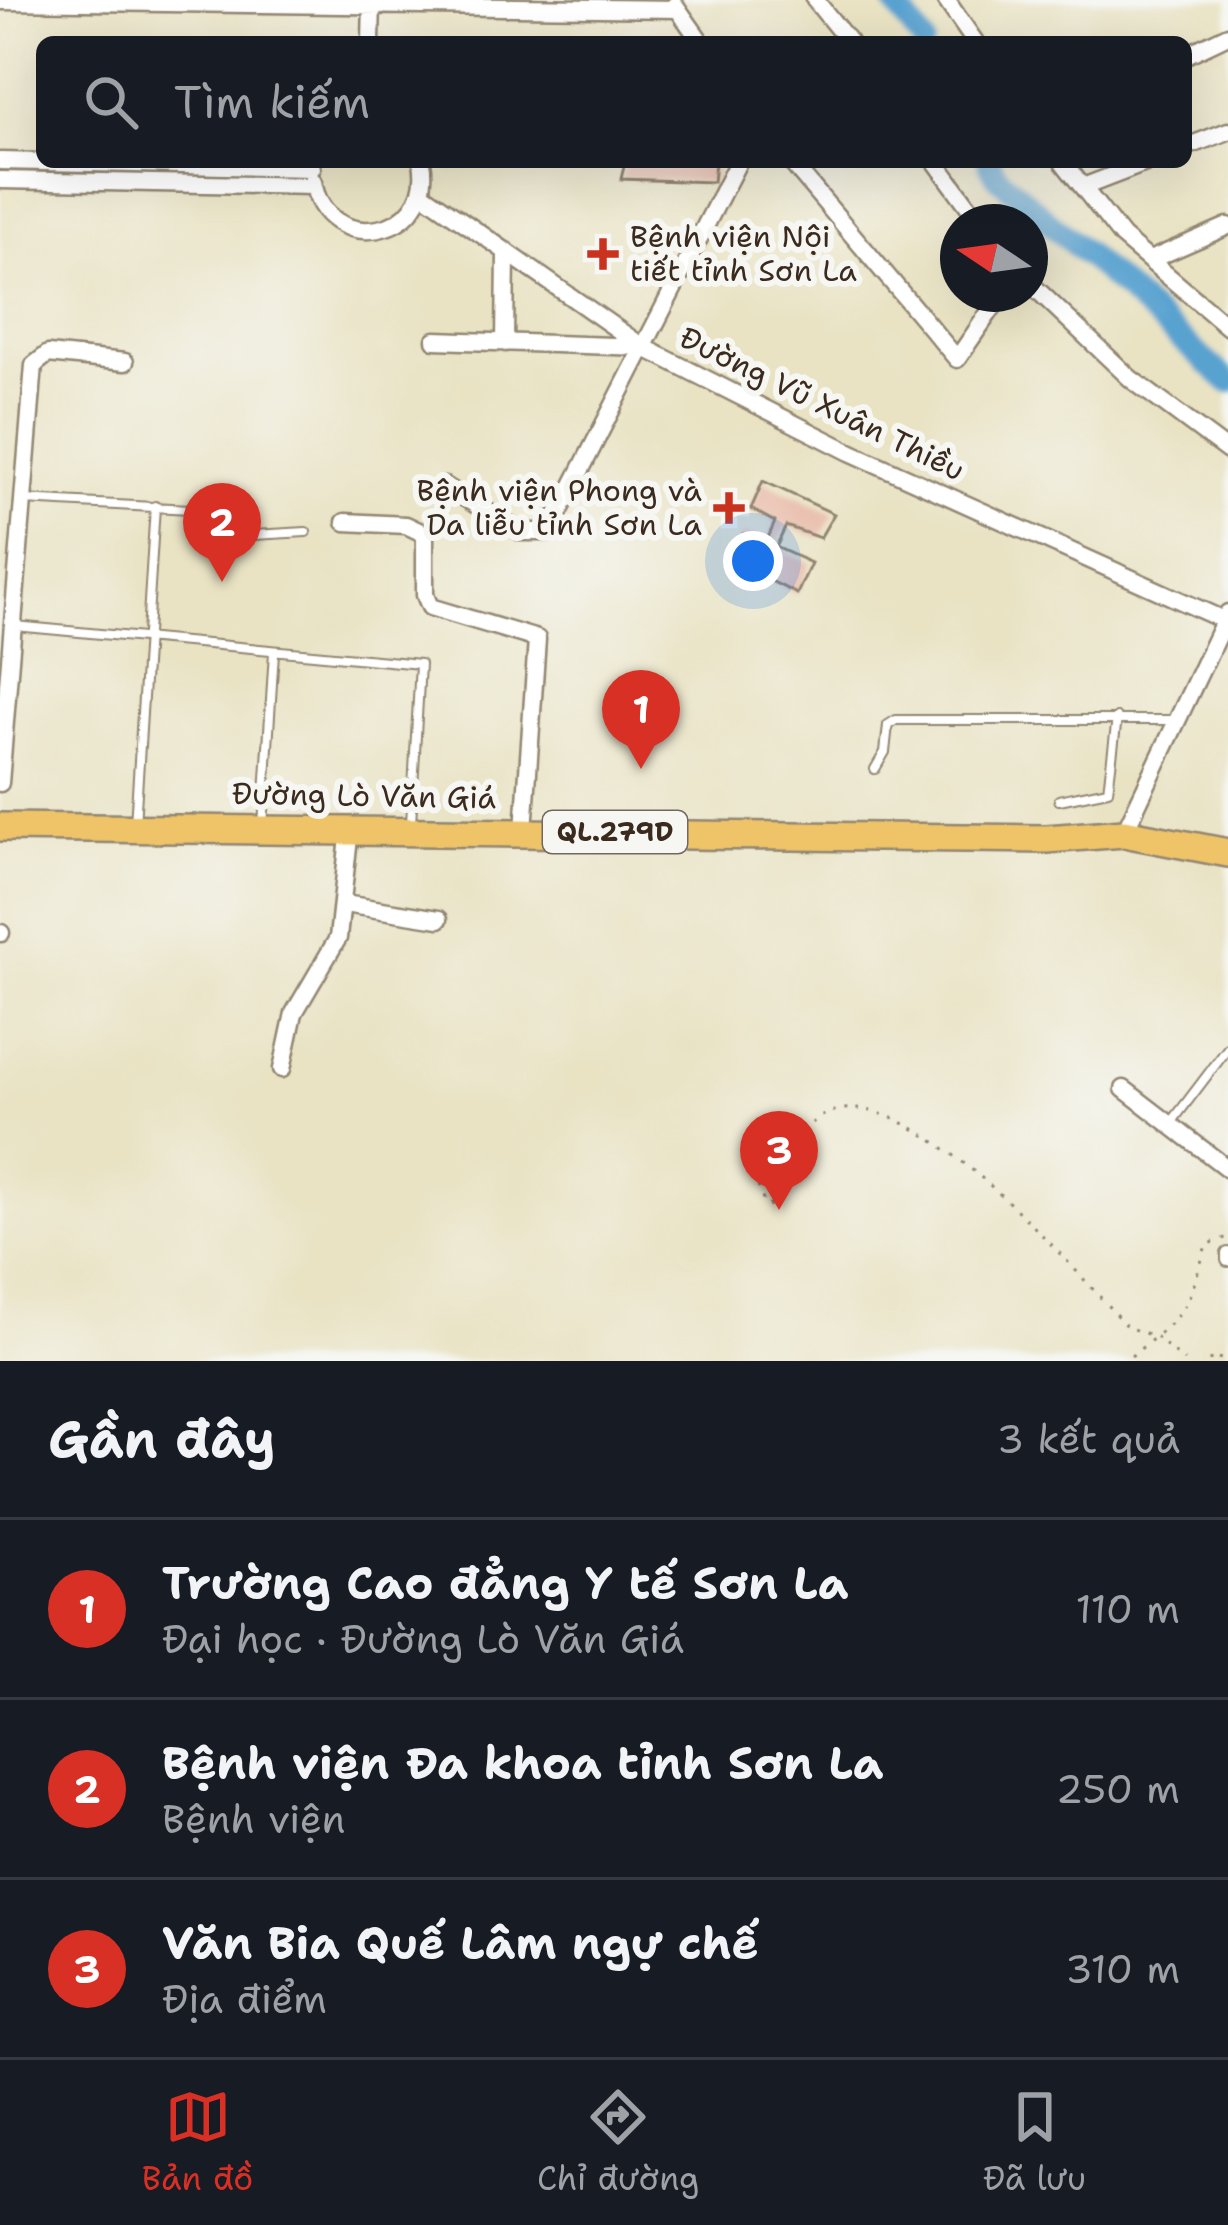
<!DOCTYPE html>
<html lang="vi">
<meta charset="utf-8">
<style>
body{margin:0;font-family:"Shantell Sans",sans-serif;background:#242831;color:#f1f3f6}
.compass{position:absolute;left:940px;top:204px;width:108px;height:108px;border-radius:50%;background:#171b24;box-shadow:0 12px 48px #0002;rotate:283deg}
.you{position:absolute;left:753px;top:561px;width:42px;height:42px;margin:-30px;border:9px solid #fff;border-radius:50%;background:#1a73e8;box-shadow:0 0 0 18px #1a73e833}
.badge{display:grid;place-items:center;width:78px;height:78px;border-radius:50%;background:#d93025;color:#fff;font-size:39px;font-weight:700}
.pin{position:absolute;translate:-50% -99px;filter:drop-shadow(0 3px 6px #0008)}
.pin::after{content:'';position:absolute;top:63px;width:42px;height:36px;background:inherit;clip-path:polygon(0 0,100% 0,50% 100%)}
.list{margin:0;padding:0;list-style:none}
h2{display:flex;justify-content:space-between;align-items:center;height:156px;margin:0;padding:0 48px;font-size:51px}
h2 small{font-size:39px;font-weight:400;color:#9ea1a6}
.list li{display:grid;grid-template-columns:78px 1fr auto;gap:36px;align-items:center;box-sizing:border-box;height:180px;padding:0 48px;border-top:3px solid #363941}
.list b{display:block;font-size:45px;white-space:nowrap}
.list p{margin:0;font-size:39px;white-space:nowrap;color:#9ea1a6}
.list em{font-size:39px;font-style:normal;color:#9ea1a6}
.icon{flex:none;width:66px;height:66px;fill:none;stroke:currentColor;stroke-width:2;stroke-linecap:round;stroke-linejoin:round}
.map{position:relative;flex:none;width:1228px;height:1361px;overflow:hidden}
.search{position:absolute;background:#171b24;box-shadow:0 12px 48px #0002;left:36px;right:36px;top:36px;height:132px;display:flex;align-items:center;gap:30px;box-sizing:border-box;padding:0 42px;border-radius:18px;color:#9ea1a6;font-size:45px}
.sheet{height:696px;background:#171b24}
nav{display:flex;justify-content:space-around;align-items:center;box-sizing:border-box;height:168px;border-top:3px solid #363941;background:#171b24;font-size:33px;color:#9ea1a6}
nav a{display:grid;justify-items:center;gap:6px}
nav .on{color:#d93025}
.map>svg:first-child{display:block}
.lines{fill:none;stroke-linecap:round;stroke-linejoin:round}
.river{stroke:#59a2d0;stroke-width:24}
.building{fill:#e8b7a4}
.service-casing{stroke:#928671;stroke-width:12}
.pedestrian-casing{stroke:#928671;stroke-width:16}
.minor-casing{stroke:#928671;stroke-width:21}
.trunk-casing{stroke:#928671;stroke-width:32}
.path{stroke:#928671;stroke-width:3;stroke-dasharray:3 9;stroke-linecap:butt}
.service{stroke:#fff;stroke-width:8}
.pedestrian{stroke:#fff;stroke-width:12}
.minor{stroke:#fff;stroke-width:16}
.trunk{stroke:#efc469;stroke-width:27}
.poi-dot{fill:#c8321e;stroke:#f6f6f2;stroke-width:4.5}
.labels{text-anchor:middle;stroke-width:12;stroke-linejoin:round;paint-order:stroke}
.shield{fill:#f6f6f2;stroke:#73675e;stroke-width:3}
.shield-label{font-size:27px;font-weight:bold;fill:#3b2a1e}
.poi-label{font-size:30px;fill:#3b2a1e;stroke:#f6f6f2;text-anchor:start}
.street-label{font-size:30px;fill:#3b2a1e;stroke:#f6f6f2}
</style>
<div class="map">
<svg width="1228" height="1361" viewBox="0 0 1228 1361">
<rect width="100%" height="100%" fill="#f6f6f2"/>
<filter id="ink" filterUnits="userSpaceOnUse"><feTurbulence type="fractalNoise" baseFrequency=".00833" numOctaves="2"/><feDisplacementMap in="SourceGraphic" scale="24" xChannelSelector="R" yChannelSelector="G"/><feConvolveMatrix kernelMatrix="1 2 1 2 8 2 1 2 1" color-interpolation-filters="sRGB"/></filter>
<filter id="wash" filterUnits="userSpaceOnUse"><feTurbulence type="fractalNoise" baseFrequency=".004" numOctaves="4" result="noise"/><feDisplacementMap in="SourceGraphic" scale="48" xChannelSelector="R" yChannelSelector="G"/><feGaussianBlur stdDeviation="2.7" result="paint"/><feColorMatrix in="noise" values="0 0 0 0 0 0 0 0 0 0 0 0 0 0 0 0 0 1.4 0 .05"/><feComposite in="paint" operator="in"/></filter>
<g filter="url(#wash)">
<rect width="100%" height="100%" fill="#e9e3c4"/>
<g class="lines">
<path class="river" d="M893,0L923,42
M989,162L997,176L1228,381"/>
</g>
<g id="blocks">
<path class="building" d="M625,162H715L713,182L621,179Z
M763,481L834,514L820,538L786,526L776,547L811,563L797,594L731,561L743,534L767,540L775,522L751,509Z"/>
</g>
</g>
<g filter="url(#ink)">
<use href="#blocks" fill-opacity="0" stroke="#928671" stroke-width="3"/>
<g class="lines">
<g class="service-casing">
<path id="service" d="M24,500L190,509L208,530L238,536L306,532
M15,626L420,664L411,824
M875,769L885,752L888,725L896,720H1174
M1059,800L1108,790L1117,718
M135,825L155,506
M263,826L274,652
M1171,1123L1228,1048"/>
</g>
<g class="pedestrian-casing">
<path id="pedestrian" d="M1228,1254V1260"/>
</g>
<g class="minor-casing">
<path id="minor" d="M815,0L849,42
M946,0L975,42
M0,1L678,9
M675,5L701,42
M371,42L372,0
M1186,55L1228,35
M1186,147L1228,131
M0,161L312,168
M791,162L957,359L1002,294
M936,162L980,222
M1063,162L1122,237L1228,327
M0,180L313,186
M313,181C325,258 436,239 422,162
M1083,187L1148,162
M422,193L643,347L850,452L1228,622
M1150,260L1228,226
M1030,283L1131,379L1228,451
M435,340L643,347
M505,343L506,251
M445,486L521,532H549L738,162
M345,522L406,525L425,534V595L430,607L537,639L524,831
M0,783L34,365L48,354L125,362
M1124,833L1228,613
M344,904L439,919
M0,933H1
M282,1069L294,1013L338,938L350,828
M1124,1089L1228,1169"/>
</g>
<g class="trunk-casing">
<path id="trunk" d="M0,827L1047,839L1124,833L1228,853"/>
</g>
<path class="path" d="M771,1205L765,1206L757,1183L778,1176L780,1151C799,1140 808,1120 831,1112C917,1082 1072,1267 1127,1327L1156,1337L1184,1361
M1131,1356C1185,1315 1188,1309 1206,1245L1228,1237
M1210,1361V1357L1228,1360"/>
<use href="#service" class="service"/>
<use href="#pedestrian" class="pedestrian"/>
<use href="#minor" class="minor"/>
<use href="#trunk" class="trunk"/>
</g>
</g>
<g class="poi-dot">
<path d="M597 236h12v12h12v12h-12v12h-12v-12h-12v-12h12z"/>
<path d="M723 490h12v12h12v12h-12v12h-12v-12h-12v-12h12z"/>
</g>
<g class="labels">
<rect class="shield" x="543" y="811" width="144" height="42" rx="9"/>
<g class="shield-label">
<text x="615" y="841">QL.279D</text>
</g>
<g class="poi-label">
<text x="630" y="247">Bệnh viện Nội<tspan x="630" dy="34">tiết tỉnh Sơn La</tspan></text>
<text x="702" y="501" text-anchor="end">Bệnh viện Phong và<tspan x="702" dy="34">Da liễu tỉnh Sơn La</tspan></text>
</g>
<g class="street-label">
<text transform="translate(822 404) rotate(26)" y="10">Đường Vũ Xuân Thiều</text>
<text transform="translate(364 796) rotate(1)" y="10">Đường Lò Văn Giá</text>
</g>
</g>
</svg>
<svg class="compass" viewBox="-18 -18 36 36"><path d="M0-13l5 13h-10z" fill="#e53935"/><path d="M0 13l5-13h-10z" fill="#9ea1a6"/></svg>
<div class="you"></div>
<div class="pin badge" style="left:641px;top:769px">1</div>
<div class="pin badge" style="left:222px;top:582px">2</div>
<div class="pin badge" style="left:779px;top:1210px">3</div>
<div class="search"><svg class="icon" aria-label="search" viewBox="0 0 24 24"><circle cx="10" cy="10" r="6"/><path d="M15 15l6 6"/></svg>Tìm kiếm</div>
</div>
<section class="sheet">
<h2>Gần đây<small>3 kết quả</small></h2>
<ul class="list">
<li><span class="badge">1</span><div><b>Trường Cao đẳng Y tế Sơn La</b><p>Đại học · Đường Lò Văn Giá</p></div><em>110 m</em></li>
<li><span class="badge">2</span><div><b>Bệnh viện Đa khoa tỉnh Sơn La</b><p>Bệnh viện</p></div><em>250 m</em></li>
<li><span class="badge">3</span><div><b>Văn Bia Quế Lâm ngự chế</b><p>Địa điểm</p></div><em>310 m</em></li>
</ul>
</section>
<nav>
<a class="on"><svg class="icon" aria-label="map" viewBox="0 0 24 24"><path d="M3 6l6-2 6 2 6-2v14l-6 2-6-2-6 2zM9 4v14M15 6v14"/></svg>Bản đồ</a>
<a><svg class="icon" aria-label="directions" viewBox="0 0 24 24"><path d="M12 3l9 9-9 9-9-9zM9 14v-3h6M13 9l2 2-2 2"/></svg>Chỉ đường</a>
<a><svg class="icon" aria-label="saved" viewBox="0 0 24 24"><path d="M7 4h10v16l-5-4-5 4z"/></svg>Đã lưu</a>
</nav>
